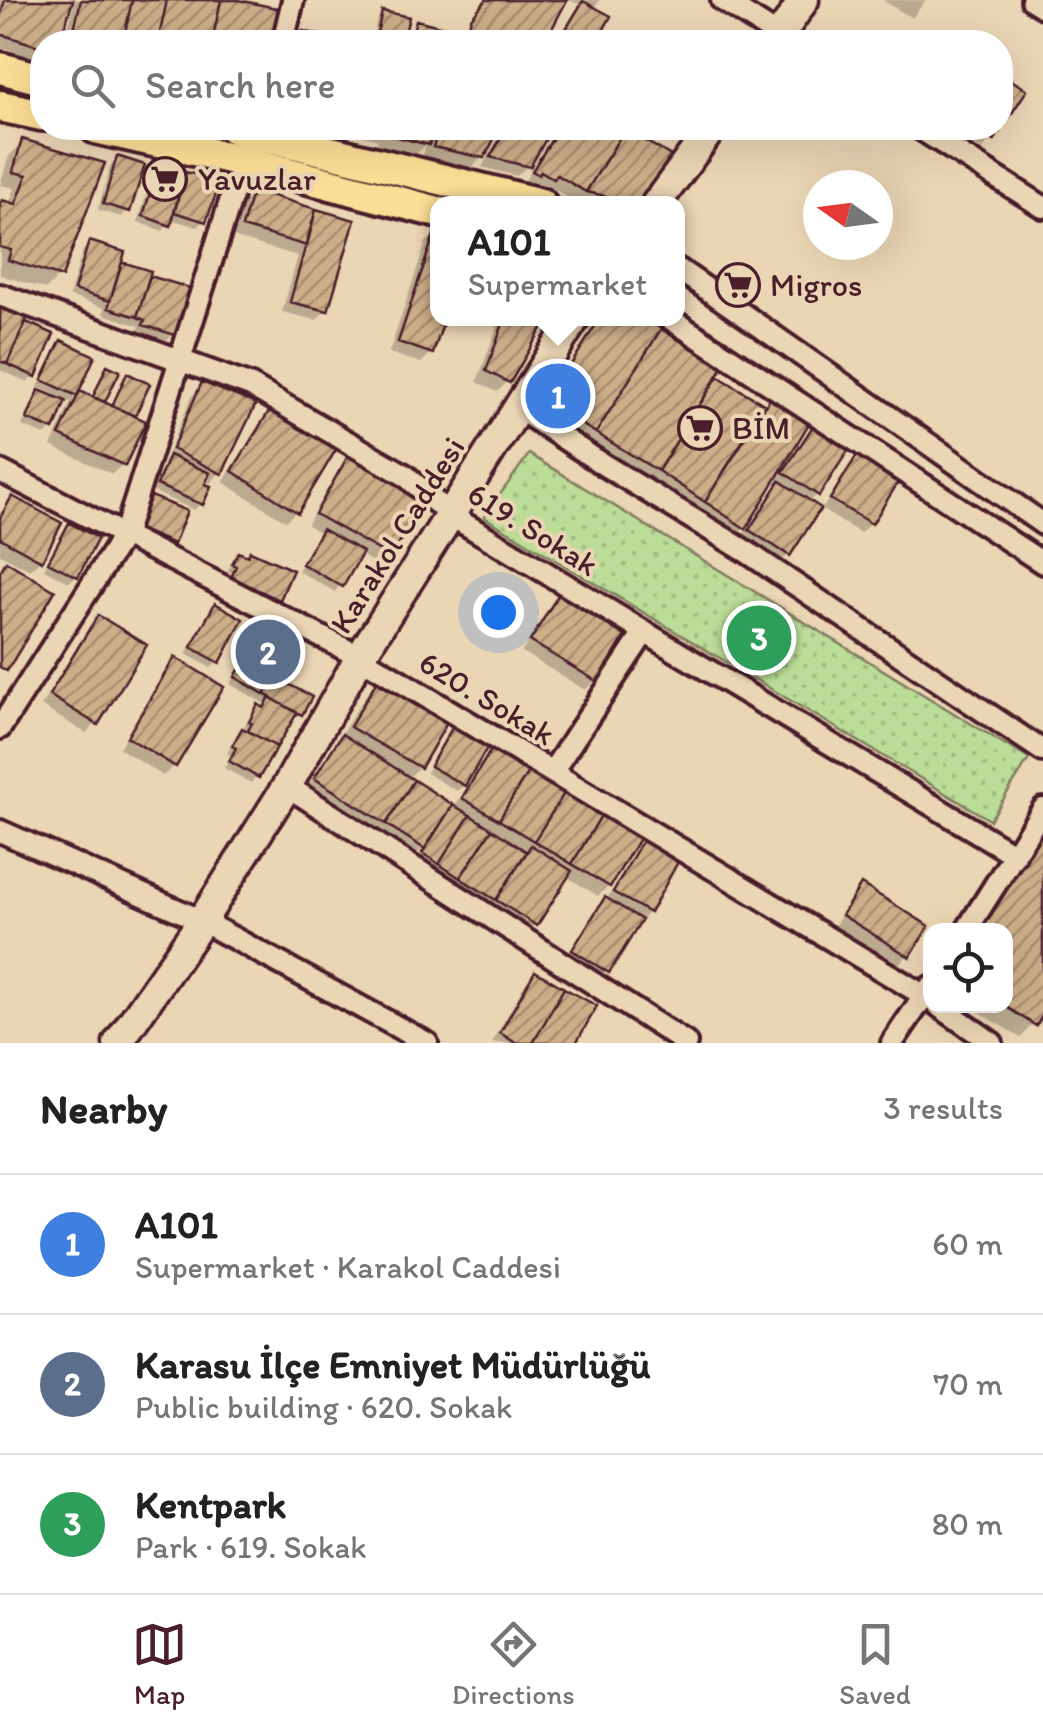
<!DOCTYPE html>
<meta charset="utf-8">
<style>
body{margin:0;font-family:Itim,sans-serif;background:#f2f2f2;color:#222}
.controls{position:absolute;right:30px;bottom:30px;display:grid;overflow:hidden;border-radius:20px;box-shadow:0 10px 40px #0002}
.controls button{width:90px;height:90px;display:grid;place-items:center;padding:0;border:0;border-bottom:2px solid #e0e0e0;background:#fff;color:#222;font:50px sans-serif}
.compass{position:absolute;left:803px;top:170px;width:90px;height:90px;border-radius:50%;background:#fff;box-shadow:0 10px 40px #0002;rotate:284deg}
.you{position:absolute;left:498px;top:612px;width:35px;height:35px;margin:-25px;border:8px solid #fff;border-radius:50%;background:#1a73e8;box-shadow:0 0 0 15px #1a73e833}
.badge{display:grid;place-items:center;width:65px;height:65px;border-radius:50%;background:#4a1f2b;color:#fff;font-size:32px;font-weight:700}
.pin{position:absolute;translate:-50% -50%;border:5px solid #fff;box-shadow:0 2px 10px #0006}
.popup{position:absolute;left:430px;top:196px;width:255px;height:130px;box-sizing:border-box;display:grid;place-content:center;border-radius:20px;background:#fff;filter:drop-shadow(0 2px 8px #0005);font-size:32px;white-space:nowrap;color:#767676}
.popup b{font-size:38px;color:#222}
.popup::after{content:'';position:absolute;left:50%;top:100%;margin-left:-20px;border:20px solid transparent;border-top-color:#fff}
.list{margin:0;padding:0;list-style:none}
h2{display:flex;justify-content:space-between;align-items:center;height:130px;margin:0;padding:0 40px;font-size:42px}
h2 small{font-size:32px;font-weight:400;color:#767676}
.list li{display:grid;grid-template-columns:65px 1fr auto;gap:30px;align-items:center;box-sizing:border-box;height:140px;padding:0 40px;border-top:2px solid #e0e0e0}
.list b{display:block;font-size:38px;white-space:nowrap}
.list p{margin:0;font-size:32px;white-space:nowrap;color:#767676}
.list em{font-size:32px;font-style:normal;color:#767676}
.icon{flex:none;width:55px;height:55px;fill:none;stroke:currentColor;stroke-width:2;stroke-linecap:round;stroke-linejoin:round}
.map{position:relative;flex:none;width:1043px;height:1043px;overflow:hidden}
.search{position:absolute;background:#fff;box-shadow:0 10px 40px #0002;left:30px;right:30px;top:30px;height:110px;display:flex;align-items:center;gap:25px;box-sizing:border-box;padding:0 35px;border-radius:40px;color:#767676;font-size:38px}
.sheet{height:550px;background:#fff}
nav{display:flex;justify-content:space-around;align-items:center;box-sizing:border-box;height:140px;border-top:2px solid #e0e0e0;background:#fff;font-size:28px;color:#767676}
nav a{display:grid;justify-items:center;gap:5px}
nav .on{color:#4a1f2b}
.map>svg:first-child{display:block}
.green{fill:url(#green-dots);stroke:#827e61;stroke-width:2.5}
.shadow{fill:#0003;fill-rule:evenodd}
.building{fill:url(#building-hatch);stroke:#4a1f2b;stroke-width:2.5}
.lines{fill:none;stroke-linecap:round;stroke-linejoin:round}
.street-casing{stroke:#4a1f2b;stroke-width:28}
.secondary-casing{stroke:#4a1f2b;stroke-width:35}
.primary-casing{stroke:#4a1f2b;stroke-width:38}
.street{stroke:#ead5b4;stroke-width:20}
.secondary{stroke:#ead5b4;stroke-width:28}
.primary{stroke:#fdde96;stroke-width:30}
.labels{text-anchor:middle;stroke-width:8;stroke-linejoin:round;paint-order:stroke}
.poi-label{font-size:32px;fill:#4a1f2b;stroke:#ead5b4;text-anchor:start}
.street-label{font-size:32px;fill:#4a1f2b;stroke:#ead5b4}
</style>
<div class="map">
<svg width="1043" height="1043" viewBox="0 0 1043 1043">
<defs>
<pattern id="green-dots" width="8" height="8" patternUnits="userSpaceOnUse" patternTransform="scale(2.5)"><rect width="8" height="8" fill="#bbdd97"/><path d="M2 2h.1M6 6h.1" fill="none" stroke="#a2bd82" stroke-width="1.8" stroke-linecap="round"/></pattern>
<pattern id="building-hatch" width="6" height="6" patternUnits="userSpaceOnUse" patternTransform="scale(2.5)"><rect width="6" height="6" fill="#cdae89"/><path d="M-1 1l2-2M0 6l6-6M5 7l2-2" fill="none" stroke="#a88d70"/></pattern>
</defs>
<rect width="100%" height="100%" fill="#ead5b4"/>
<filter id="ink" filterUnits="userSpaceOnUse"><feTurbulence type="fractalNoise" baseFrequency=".01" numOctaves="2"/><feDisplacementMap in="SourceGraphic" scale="20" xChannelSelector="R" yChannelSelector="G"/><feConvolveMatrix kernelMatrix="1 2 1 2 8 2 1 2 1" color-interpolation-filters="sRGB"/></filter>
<g filter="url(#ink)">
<path class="green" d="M529,454L1029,759L990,820L484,517Z"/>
<path class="shadow" d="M0,0H226L278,11L271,42H65L73,7L69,6L58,42H42V60L0,47Z
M488,0H564L542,42H372L377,20L383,14L401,38L417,22L459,33Z
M567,0H600L592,9L608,17L594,42H556L582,5Z
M926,0L912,18L884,1V0Z
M313,128H347L340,134Z
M355,128H497L482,157L468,171L421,160L426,145L416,154L377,144L378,140L354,133Z
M504,128H549L528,165L517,176L482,167Z
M557,128H620L667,157L640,204L575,202L546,184L542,188L530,181L524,182Z
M946,128H1000L982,150Z
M23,142L60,275L46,289L0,275V206L9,204L15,188L0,185L9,156Z
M118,159L128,210L121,217L98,210L111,165Z
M159,169L204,220L198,227L170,219L163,231L138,222L152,176Z
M254,193L352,222L326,310L316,320L282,312L298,256L233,237L243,203Z
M437,232L438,318L431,353L421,363L389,353L426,242Z
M90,244L118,264L148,273L147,278L187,290L173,334L167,340L138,331L140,326L103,314L105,308L69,296L83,250Z
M0,306L22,323L51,336L34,375L27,382L0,370Z
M500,318H545L508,381L497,392L477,382Z
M599,318H641L714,377L764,407L771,400L790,450L794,452L815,426L817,494L809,503L788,555L778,565L740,541L750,521L734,538L539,414ZM771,481L779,486L753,521L749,518Z
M61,343L92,358L73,401L80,394L92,399L116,372L102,404L110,407L127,376L132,417L123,464L112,474L51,446L71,402L64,399L52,429L45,435L22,426L33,400L39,393L55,399L56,395L38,387L55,350Z
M202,385L220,473L210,483L204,480L201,503L194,510L152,491L192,396Z
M272,411L296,511L286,521L223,482L261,421Z
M859,455L897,478L870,523L860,533L822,510L849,465Z
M348,460L389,556L379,566L359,554L335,592L298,571L321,533L307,525L338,470Z
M12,499L40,560L30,570L0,554V513Z
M152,499L172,543L165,549L133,536L145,506Z
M69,526L76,576L69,582L44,569Z
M238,555L277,599L271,605L227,584L232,573L227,571Z
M558,599L596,680L585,690L522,652L548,609Z
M215,606L218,661L211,668L186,654Z
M98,618L96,723L86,733L41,706L88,628Z
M262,633L271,677L300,714L293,720L290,719L251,783L224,768L232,756L227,753L236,738L252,714L265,704L230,684Z
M176,661L221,688L174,766L163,776L119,748L165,671Z
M376,685L419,767L408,778L454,808L471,779L457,791L426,773L446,738L452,731L474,770L492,751L608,886L598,896L566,876L535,925L525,935L418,861L424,847L413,858L306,789L366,695Z
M1043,831V1010L1021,1038L970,1006H1006V931H976L1033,840Z
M644,843L676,861L648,912L597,982L564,961L595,911L606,901L634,853Z
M861,887L908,955L898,965L834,926Z
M535,974L594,1007L574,1043H492L525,984Z"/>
<path class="building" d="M5,0H73L60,42H42V47L0,34V17Z
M81,0H132L123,42H71Z
M132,0H167L158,42H123Z
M167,0H221L212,42H158Z
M221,0H238L281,9L273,42H212Z
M486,0H567L545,42H464L471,18Z
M583,1L611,16L597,42H558Z
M382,11L409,17L403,42H375Z
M416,20L459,31L456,42H410Z
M303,31L349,42H300Z
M1000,73L1027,90L994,141L972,128H1000Z
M388,128H434L429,145L386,134Z
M439,128H500L484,158L433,147Z
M507,128H552L530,167L490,157Z
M559,128L625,129L586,192L557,175L554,179L541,171L539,175L532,171Z
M625,129L671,156L643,204L586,192Z
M22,139L105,163L62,277L8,260L11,250L0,247V205L2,200L16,204L27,175L13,172Z
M117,156L145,165L130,212L103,204Z
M158,167L185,172L171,226L143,216Z
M185,172L223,180L222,190L217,191L206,222L174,212Z
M253,190L316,209L307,246L242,227Z
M316,209L355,220L328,311L290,302Z
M436,229L438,318H445L433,354L398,342Z
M89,241L125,252L110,301L74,290Z
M122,262L151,271L137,317L108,308Z
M150,276L190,288L175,335L143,325L145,320L137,317Z
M0,303L28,316L7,364L0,361Z
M505,318H548L510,383L486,371Z
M600,318H646L661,329L596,433L547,403Z
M26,322L54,334L36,377L7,364Z
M661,329L723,367L658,471L596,433Z
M61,340L95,356L77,396L42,380Z
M107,365L120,371L105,402L93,397Z
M127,373L150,384L135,416L112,406Z
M718,376L765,405L705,502L658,471Z
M202,382L256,404L222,474L172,449Z
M39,390L66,401L54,430L27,419Z
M80,391L146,421L125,466L59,435Z
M771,397L811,420L746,529L705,502Z
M271,408L337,448L298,513L232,471Z
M815,423L851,446L819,496L783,472Z
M859,452L901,478L872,524L830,499Z
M169,455L210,473L205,484L211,486L203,505L157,485Z
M348,456L424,500L391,557L315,514Z
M780,481L821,508L790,556L749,530Z
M12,496L62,523L42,561L0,538V518Z
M151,496L187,511L174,544L138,529Z
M69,523L98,538L78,577L48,562Z
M322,529L363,552L343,587L302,564Z
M250,551L293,570L280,600L262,592L260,598L246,591L249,586L231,578L236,566L232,564L238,552L248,556Z
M6,561L55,591L7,671L0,667V572Z
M558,595L625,636L598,682L530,641Z
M215,603L243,619L220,663L191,647Z
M98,615L147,645L98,725L49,695Z
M261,630L291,647L264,694L235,677Z
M175,657L224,687L176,767L127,737Z
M274,676L312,697L302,715L264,694Z
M376,682L447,723L421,768L350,727Z
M270,697L297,713L277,747L248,731L252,723L249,722L258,704L264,708Z
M242,728L277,747L259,778L229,761L236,748L232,746Z
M452,728L487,748L465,786L430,766Z
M342,734L414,780L386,824L314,778Z
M492,748L529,770L499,820L462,798Z
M529,770L565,792L534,841L499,820Z
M414,780L453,805L425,849L386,824Z
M565,792L602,814L572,864L534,841Z
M453,805L470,815L439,864L422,853Z
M602,814L640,837L610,887L572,864Z
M470,815L492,829L460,878L439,864Z
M492,829L527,852L496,900L460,878Z
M1043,829V1015L1036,1026L1005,1006L1006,931H979Z
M643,839L679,860L650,913L613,892Z
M531,845L572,871L537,926L496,900Z
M861,884L929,926L910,957L842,915Z
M605,897L642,920L609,973L572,950Z
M535,971L564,988L533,1043H516L500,1033Z
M564,988L597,1006L576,1043H533Z"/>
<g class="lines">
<g class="street-casing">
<path id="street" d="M722,0L788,42
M1032,0L1043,7
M283,42L293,0
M919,128L1043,207
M678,269L1043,524
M0,295L251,386L405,475L450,515L1015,855
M669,318L1043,563
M519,409L604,465L747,552L1043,751
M0,471L360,657L930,999
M0,728L125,533L243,161
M552,772L644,633
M287,786L686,1043
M0,831L202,921L427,1043
M966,931L1043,809
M939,1006L992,1043
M892,1043L930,987"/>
</g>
<g class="secondary-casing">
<path id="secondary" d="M775,42L804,0
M656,204L712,128
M118,1043L202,921L287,786L360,657L575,318"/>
</g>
<g class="primary-casing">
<path id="primary" d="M0,68L42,79
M0,106L42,115
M96,128L243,161L438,212
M234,128L541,204"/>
</g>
<use href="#street" class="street"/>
<use href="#secondary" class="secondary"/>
<use href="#primary" class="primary"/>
</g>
</g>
<defs>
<g id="supermarket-ring" transform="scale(2.25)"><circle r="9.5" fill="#ead5b4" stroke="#4a1f2b" stroke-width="1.5"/><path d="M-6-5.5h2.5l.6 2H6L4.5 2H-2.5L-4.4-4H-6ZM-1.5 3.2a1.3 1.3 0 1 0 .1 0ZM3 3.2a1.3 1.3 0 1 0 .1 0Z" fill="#4a1f2b"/></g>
</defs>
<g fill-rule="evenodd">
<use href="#supermarket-ring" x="165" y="179"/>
<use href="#supermarket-ring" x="738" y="285"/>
<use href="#supermarket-ring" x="700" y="428"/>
</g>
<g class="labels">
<g class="poi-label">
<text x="198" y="190">Yavuzlar</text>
<text x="770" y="296">Migros</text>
<text x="732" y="439">BİM</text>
</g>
<g class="street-label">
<text transform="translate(533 529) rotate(32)" y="11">619. Sokak</text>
<text transform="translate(397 535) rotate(-58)" y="11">Karakol Caddesi</text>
<text transform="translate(487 698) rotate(31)" y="11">620. Sokak</text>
</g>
</g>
</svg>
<div class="controls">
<button><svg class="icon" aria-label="locate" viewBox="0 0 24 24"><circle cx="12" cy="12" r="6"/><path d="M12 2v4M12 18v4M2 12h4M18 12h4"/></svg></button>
</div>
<svg class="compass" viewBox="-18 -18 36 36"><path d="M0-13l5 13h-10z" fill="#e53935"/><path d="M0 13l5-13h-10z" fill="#767676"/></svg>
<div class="you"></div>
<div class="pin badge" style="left:558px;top:396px;background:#3f7fe0">1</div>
<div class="popup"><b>A101</b>Supermarket</div>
<div class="pin badge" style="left:268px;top:652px;background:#5c6f8a">2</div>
<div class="pin badge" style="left:759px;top:638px;background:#2e9e5b">3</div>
<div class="search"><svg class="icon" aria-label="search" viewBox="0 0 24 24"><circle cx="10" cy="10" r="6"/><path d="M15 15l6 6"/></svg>Search here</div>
</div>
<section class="sheet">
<h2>Nearby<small>3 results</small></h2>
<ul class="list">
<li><span class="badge" style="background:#3f7fe0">1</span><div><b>A101</b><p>Supermarket · Karakol Caddesi</p></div><em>60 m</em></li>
<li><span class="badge" style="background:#5c6f8a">2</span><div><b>Karasu İlçe Emniyet Müdürlüğü</b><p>Public building · 620. Sokak</p></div><em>70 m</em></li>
<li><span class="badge" style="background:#2e9e5b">3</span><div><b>Kentpark</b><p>Park · 619. Sokak</p></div><em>80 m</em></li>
</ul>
</section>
<nav>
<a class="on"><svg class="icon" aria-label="map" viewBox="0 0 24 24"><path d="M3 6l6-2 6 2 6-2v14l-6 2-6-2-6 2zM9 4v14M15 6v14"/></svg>Map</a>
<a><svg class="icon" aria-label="directions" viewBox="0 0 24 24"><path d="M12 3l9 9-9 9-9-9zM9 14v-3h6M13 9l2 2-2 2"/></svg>Directions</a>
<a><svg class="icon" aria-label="saved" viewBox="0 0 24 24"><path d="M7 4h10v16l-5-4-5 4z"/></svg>Saved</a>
</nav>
